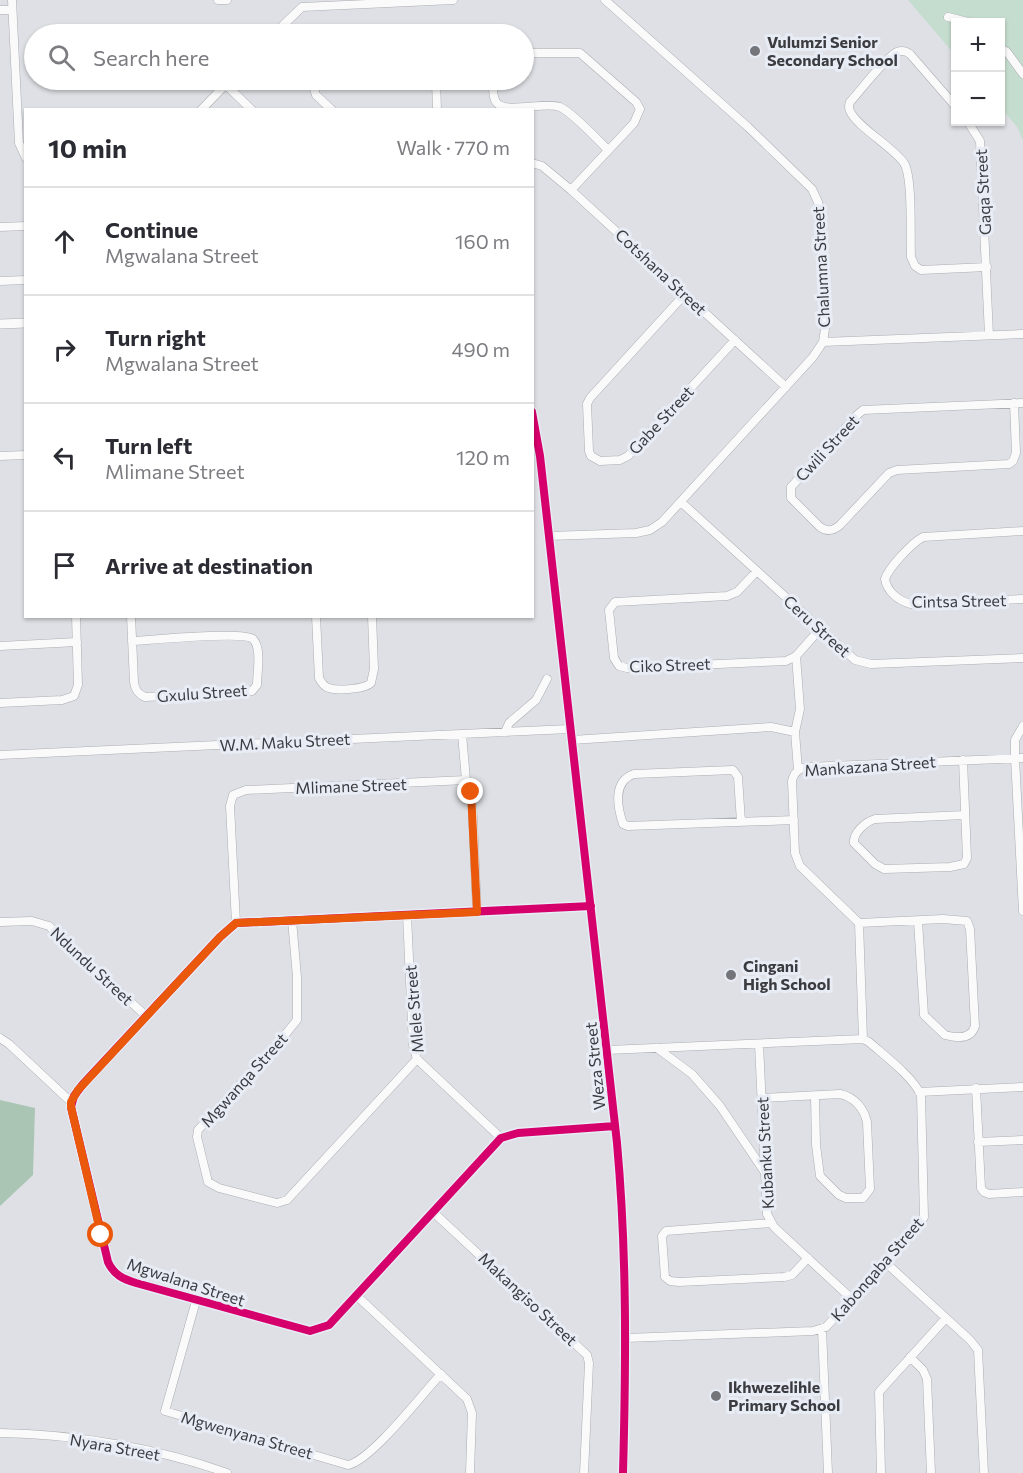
<!DOCTYPE html>
<meta charset="utf-8">
<style>
body{margin:0;font-family:Commissioner,sans-serif;background:#f2f2f3;color:#2b2b33}
.controls{position:absolute;right:18px;top:18px;display:grid;overflow:hidden;border-radius:0px;box-shadow:0 2px 4px #0004}
.controls button{width:54px;height:54px;display:grid;place-items:center;padding:0;border:0;border-bottom:2px solid #e1e1e2;background:#fff;color:#2b2b33;font:30px sans-serif}
.stop{position:absolute;width:18px;height:18px;margin:-14px;border:4px solid #ea580c;border-radius:50%;background:#fff}
.stop.end{background:#ea580c;border-color:#fff;box-shadow:0 2px 6px #0008}
.list{margin:0;padding:0;list-style:none}
h2{display:flex;justify-content:space-between;align-items:center;height:78px;margin:0;padding:0 24px;font-size:26px}
h2 small{font-size:20px;font-weight:400;color:#7c7c81}
.list li{display:grid;grid-template-columns:39px 1fr auto;gap:18px;align-items:center;box-sizing:border-box;height:108px;padding:0 24px;border-top:2px solid #e1e1e2}
.list b{display:block;font-size:22px;white-space:nowrap}
.list p{margin:0;font-size:20px;white-space:nowrap;color:#7c7c81}
.list em{font-size:20px;font-style:normal;color:#7c7c81}
.icon{flex:none;width:33px;height:33px;fill:none;stroke:currentColor;stroke-width:2;stroke-linecap:round;stroke-linejoin:round}
.map{position:relative;flex:none;width:1023px;height:1473px;overflow:hidden}
.search{position:absolute;background:#fff;box-shadow:0 2px 4px #0004;left:24px;top:24px;width:510px;height:66px;display:flex;align-items:center;gap:15px;box-sizing:border-box;padding:0 21px;border-radius:33px;color:#7c7c81;font-size:22px}
.panel{position:absolute;background:#fff;box-shadow:0 2px 4px #0004;left:24px;top:108px;width:510px;height:510px;border-radius:0px}
.map>svg:first-child{display:block}
.green{fill:#c5ddce}
.forest{fill:#abc5b5}
.lines{fill:none;stroke-linecap:round;stroke-linejoin:round}
.minor-casing{stroke:#abadb1;stroke-width:9}
.tertiary-casing{stroke:#abadb1;stroke-width:10}
.minor{stroke:#fafafb;stroke-width:8}
.tertiary{stroke:#fafafb;stroke-width:9}
.cycleway-casing{stroke:#e8ecf5;stroke-width:11}
.cycleway{stroke:#d6006c;stroke-width:8}
.route{stroke:#ea580c;stroke-width:8}
.poi-dot{fill:#74757a;stroke:#e8ecf5;stroke-width:2}
.labels{text-anchor:middle;stroke-width:6;stroke-linejoin:round;paint-order:stroke}
.poi-label{font-size:16px;font-weight:bold;fill:#3b3c40;stroke:#e8ecf5;text-anchor:start}
.street-label{font-size:16px;fill:#3b3c40;stroke:#e8ecf5}
</style>
<div class="map">
<svg width="1023" height="1473" viewBox="0 0 1023 1473">
<rect width="100%" height="100%" fill="#dee0e5"/>
<path class="green" d="M908,0H1023V140L1017,127L1001,108L1000,22H956L955,55Z"/>
<path class="forest" d="M0,1100L35,1108L33,1175L0,1206Z"/>
<g class="lines">
<g class="minor-casing">
<path id="minor" d="M12,0L19,143L26,158
M218,0H227
M0,10H12
M948,17L968,22
M274,34L302,7L453,0
M1000,48L1007,52L1023,74
M524,53H580L636,102L640,109L634,123L571,190
M311,80L316,95L332,110
M436,80L437,110
M493,80C493,86 492,96 496,102C505,115 545,101 560,107C573,113 597,139 608,150
M225,84L252,110
M956,107L910,54C906,51 902,50 897,52C883,60 862,89 850,102C849,105 848,107 850,111C857,127 893,147 904,163C913,177 910,237 911,257L915,266L921,270L987,267
M201,110L230,80
M968,122L980,141L989,335
M532,163L542,166L571,190L786,387
M0,227L26,226
M0,281L26,280
M685,294L590,398L587,404L589,451L591,456L600,461L620,460L628,456L735,340
M823,342L1023,334
M1014,403L1016,453L1013,461L1009,464L897,470L889,473L840,525C833,531 827,532 820,527L791,498V487L857,415L863,410L1023,403
M0,456L26,455
M681,502L855,660L871,664L1023,658
M1023,531L923,537C912,543 889,567 885,579C887,592 899,601 911,604L1023,599
M549,536L636,533L650,530L662,522L813,357L823,342L825,329L820,212L818,202L812,189L748,127L605,0
M757,571L737,592L727,596L615,602L609,610L614,658L619,666L627,668L786,661L796,656L820,629
M131,616L134,682C135,690 138,694 145,697L245,692L252,691L257,685C257,673 262,648 253,639C244,631 150,640 132,641
M316,616L319,678C321,682 324,687 329,688C338,691 365,689 371,683L374,669L372,616
M0,646L77,642
M796,656L800,709L795,732L798,770
M0,703L62,700L74,696L78,685L76,616
M1023,726L1015,740V758L1023,911
M505,732L509,723L536,700L547,679
M462,734L466,780
M572,740L771,727L795,732
M0,755L570,729
M963,760L967,858L964,864L950,867L884,869L875,864L854,843C853,833 865,822 875,819L965,815
M741,822L738,777L733,770L634,774C613,781 617,806 623,824L628,826L794,820
M591,906L236,923L220,937L83,1084L74,1096L71,1107L108,1262C114,1275 123,1279 136,1283L310,1331L329,1325L501,1138L518,1133L615,1126
M407,915L413,1045L417,1059L501,1138
M292,920L297,977V1020L275,1047L198,1130L197,1137L208,1182L219,1188L277,1203L287,1200L417,1059
M0,922L32,921L49,926L146,1016
M236,923L230,806L233,795L246,790L466,780L469,784L472,796L477,912
M859,923L943,919L967,921L970,929L975,1026C971,1040 956,1038 945,1035L924,1015L918,921
M0,1038L9,1044L71,1102
M863,1039L859,923L800,866L795,853L792,781C794,772 799,768 808,767L1023,758
M759,1044L767,1214L774,1227L852,1299
M657,1048L692,1074L720,1106L764,1171
M608,1050L863,1039L869,1042C885,1056 912,1076 921,1095L924,1217L915,1230L826,1327L813,1331L626,1338
M976,1088L981,1188L984,1192L989,1194L1023,1192
M919,1092L1023,1087
M762,1098L840,1094C854,1097 864,1108 867,1122L870,1189L863,1198H846L839,1195L820,1176L816,1145L815,1096
M978,1142L1023,1140
M433,1212L587,1355L589,1363L584,1473
M771,1223L666,1231L662,1236L665,1277L670,1281L679,1282L784,1277L792,1275L808,1258
M885,1262L970,1340L978,1350L984,1473
M357,1296L467,1399L472,1413L470,1473
M196,1301L165,1411L348,1465C372,1460 422,1394 441,1374
M822,1329L828,1473
M910,1357L923,1370L927,1379L931,1473
M0,1433C73,1434 158,1448 227,1473
M881,1473L879,1392L946,1318"/>
</g>
<g class="tertiary-casing">
<path id="tertiary" d="M0,324L26,323
M532,412L540,456L617,1143C627,1254 626,1362 623,1473"/>
</g>
<use href="#minor" class="minor"/>
<use href="#tertiary" class="tertiary"/>
<g class="cycleway-casing">
<path id="cycleway" d="M532,412L540,456L617,1143C627,1254 626,1362 623,1473
M591,906L236,923L220,937L83,1084L74,1096L71,1107L108,1262C114,1275 123,1279 136,1283L310,1331L329,1325L501,1138L518,1133L615,1126"/>
</g>
<use href="#cycleway" class="cycleway"/>
</g>
<g class="lines">
<path class="route" d="M101,1235L71,1107V1102L78,1090L220,937L236,923L477,912L471,792"/>
</g>
<g class="poi-dot">
<circle cx="755" cy="51" r="6"/>
<circle cx="731" cy="975" r="6"/>
<circle cx="716" cy="1396" r="6"/>
</g>
<g class="labels">
<g class="poi-label">
<text x="767" y="48">Vulumzi Senior<tspan x="767" dy="18">Secondary School</tspan></text>
<text x="743" y="972">Cingani<tspan x="743" dy="18">High School</tspan></text>
<text x="728" y="1393">Ikhwezelihle<tspan x="728" dy="18">Primary School</tspan></text>
</g>
<g class="street-label">
<text transform="translate(983 192) rotate(-93)" y="6">Gaqa Street</text>
<text transform="translate(821 267) rotate(-93)" y="6">Chalumna Street</text>
<text transform="translate(661 272) rotate(43)" y="6">Cotshana Street</text>
<text transform="translate(661 420) rotate(-47)" y="6">Gabe Street</text>
<text transform="translate(827 448) rotate(-47)" y="6">Cwili Street</text>
<text transform="translate(959 601) rotate(-1)" y="6">Cintsa Street</text>
<text transform="translate(817 626) rotate(42)" y="6">Ceru Street</text>
<text transform="translate(670 665) rotate(-2)" y="6">Ciko Street</text>
<text transform="translate(202 693) rotate(-4)" y="6">Gxulu Street</text>
<text transform="translate(285 742) rotate(-3)" y="6">W.M. Maku Street</text>
<text transform="translate(870 766) rotate(-4)" y="6">Mankazana Street</text>
<text transform="translate(351 786) rotate(-2)" y="6">Mlimane Street</text>
<text transform="translate(92 966) rotate(43)" y="6">Ndundu Street</text>
<text transform="translate(414 1009) rotate(-95)" y="6">Mlele Street</text>
<text transform="translate(595 1066) rotate(-96)" y="6">Weza Street</text>
<text transform="translate(244 1080) rotate(-48)" y="6">Mgwanqa Street</text>
<text transform="translate(765 1153) rotate(-93)" y="6">Kubanku Street</text>
<text transform="translate(877 1269) rotate(-49)" y="6">Kabonqaba Street</text>
<text transform="translate(186 1282) rotate(18)" y="6">Mgwalana Street</text>
<text transform="translate(528 1299) rotate(43)" y="6">Makangiso Street</text>
<text transform="translate(247 1435) rotate(16)" y="6">Mgwenyana Street</text>
<text transform="translate(115 1447) rotate(10)" y="6">Nyara Street</text>
</g>
</g>
</svg>
<div class="controls">
<button>+</button>
<button>−</button>
</div>
<div class="stop" style="left:101px;top:1235px"></div>
<div class="stop end" style="left:471px;top:792px"></div>
<div class="search"><svg class="icon" aria-label="search" viewBox="0 0 24 24"><circle cx="10" cy="10" r="6"/><path d="M15 15l6 6"/></svg>Search here</div>
<section class="panel">
<h2>10 min<small>Walk · 770 m</small></h2>
<ul class="list">
<li><svg class="icon" aria-label="ahead" viewBox="0 0 24 24"><path d="M12 20V5M6 11l6-6 6 6"/></svg><div><b>Continue</b><p>Mgwalana Street</p></div><em>160 m</em></li>
<li><svg class="icon" aria-label="right" viewBox="0 0 24 24"><path d="M7 20v-9h11M14 6l5 5-5 5"/></svg><div><b>Turn right</b><p>Mgwalana Street</p></div><em>490 m</em></li>
<li><svg class="icon" aria-label="left" viewBox="0 0 24 24"><path d="M17 20v-9H6M10 6l-5 5 5 5"/></svg><div><b>Turn left</b><p>Mlimane Street</p></div><em>120 m</em></li>
<li><svg class="icon" aria-label="arrive" viewBox="0 0 24 24"><path d="M6 21V4h12l-3 4 3 4H6"/></svg><div><b>Arrive at destination</b></div></li>
</ul>
</section>
</div>
